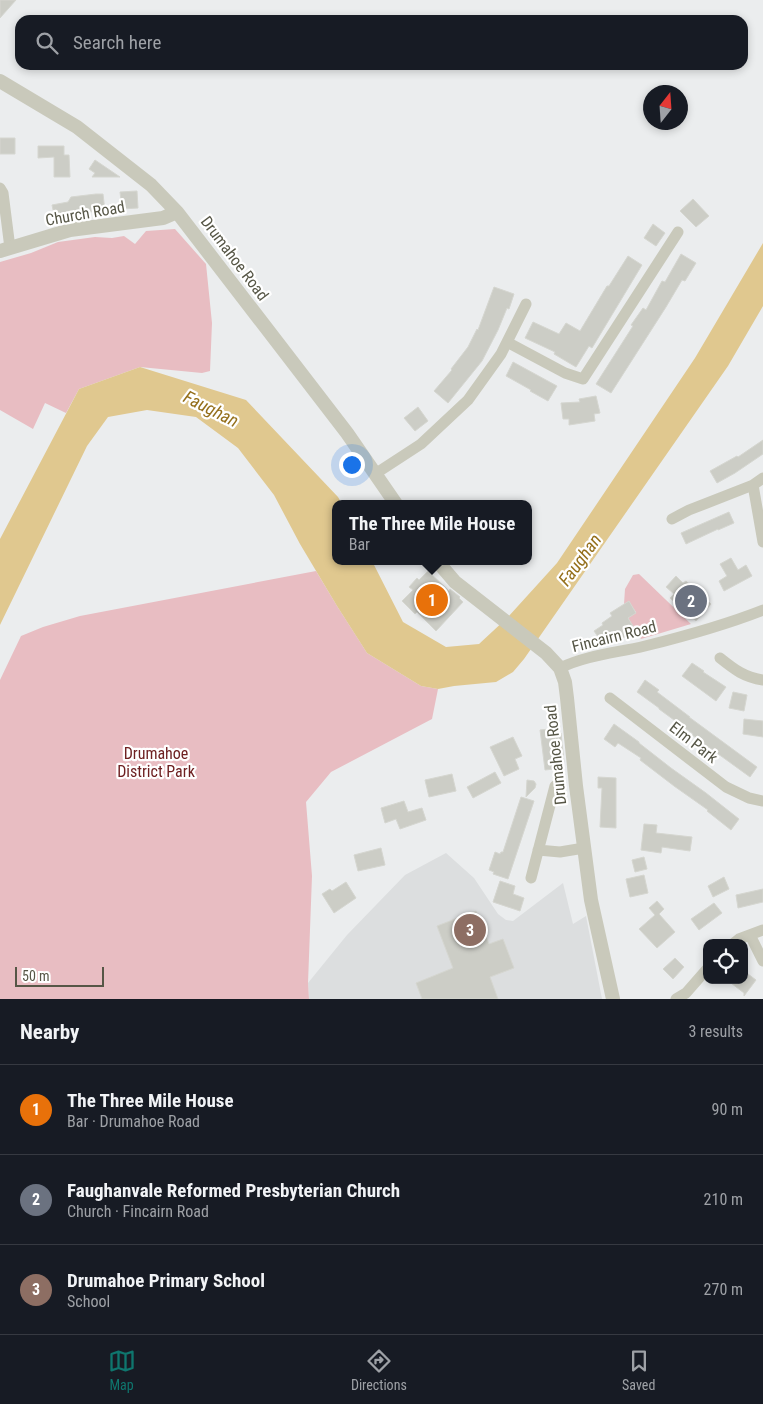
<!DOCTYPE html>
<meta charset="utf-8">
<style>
body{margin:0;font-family:"Roboto Condensed",sans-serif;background:#242831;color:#f1f3f6}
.controls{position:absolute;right:15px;bottom:15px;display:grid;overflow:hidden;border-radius:10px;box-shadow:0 2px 8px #0003}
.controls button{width:45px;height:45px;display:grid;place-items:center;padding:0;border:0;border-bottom:1px solid #363941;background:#171b24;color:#f1f3f6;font:25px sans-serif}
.compass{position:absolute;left:643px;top:85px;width:45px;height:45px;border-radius:50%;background:#171b24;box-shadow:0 2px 8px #0003;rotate:17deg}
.scale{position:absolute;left:15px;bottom:12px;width:89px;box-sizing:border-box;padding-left:5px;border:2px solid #565646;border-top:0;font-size:14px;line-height:18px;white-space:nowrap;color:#565646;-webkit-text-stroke:4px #fff;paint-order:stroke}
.you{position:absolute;left:351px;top:464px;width:18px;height:18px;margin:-12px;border:4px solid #fff;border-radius:50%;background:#1a73e8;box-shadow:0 0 0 8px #1a73e833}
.badge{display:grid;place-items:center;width:32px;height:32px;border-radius:50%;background:#0f766e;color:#fff;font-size:16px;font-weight:700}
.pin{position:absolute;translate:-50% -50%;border:2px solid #fff;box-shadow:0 1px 5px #0006}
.popup{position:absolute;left:332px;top:500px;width:200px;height:65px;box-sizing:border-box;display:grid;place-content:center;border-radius:10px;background:#171b24;filter:drop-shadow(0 1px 4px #0005);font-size:16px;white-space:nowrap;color:#9ea1a6}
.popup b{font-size:19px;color:#f1f3f6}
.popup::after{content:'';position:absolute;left:50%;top:100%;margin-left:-10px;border:10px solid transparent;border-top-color:#171b24}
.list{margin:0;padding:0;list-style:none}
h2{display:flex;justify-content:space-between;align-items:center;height:65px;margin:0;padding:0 20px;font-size:21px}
h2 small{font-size:16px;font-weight:400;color:#9ea1a6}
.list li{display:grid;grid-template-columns:32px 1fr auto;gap:15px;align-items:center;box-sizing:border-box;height:90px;padding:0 20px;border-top:1px solid #363941}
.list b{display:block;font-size:19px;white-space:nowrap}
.list p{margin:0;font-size:16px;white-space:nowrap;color:#9ea1a6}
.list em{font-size:16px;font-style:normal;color:#9ea1a6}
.icon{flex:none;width:28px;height:28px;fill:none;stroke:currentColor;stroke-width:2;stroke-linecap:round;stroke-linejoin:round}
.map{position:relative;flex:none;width:763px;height:999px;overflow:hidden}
.search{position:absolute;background:#171b24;box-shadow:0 2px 8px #0003;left:15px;right:15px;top:15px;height:55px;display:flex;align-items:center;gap:12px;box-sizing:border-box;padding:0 18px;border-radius:15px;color:#9ea1a6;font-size:19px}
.sheet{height:335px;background:#171b24}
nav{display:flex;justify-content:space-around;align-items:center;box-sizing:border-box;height:70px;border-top:1px solid #363941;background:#171b24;font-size:14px;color:#9ea1a6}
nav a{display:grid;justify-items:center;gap:2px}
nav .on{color:#0f766e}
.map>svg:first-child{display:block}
.education{fill:#dcdedf}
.green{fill:#e8bdc2}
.water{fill:#e0c88f}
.building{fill:#cccdc6;stroke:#d5d6d0}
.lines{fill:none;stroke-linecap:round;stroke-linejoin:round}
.minor{stroke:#c9c9bb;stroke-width:11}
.tertiary{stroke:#c9c9bb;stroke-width:14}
.labels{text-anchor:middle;stroke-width:4.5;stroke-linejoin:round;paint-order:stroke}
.street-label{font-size:16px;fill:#565646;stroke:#fff}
.park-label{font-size:16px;fill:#6e2021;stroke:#fff}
.water-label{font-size:18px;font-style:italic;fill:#946f1b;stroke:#fff}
</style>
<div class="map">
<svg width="763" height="999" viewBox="0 0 763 999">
<rect width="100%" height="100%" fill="#ebedee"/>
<path class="education" d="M446,853L474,878L498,914L506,920L513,921L563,883L573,924L586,916L602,999H309L308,983L347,935L405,875Z"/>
<path class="green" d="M175,229L206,264L212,323L210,371L202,373L140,367L79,389L66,413L45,403L33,429L0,410V262L31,253L58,242L95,237L112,238L124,236L135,244L146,231Z
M316,571L337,606L367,653L421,686L438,689L432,719L331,772L306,802L312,876L308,983L309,999H0V680L21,636L43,627L80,616Z
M639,574L691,624L641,639L628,618L636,612L629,602L624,604L625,589L633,575Z"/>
<path class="water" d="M763,243V306L728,366L524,659L513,672L496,682L454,686L438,689L421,686L367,653L337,606L300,544L274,495L238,448L196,417L147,410L108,417L87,446L0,625V539L79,389L140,367L246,400L338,497L342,504H336V561H372L403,622L446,647L479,644L507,618L557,563L695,358Z"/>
<path class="building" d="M0,0H16L0,18Z
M0,138H15V154H0Z
M38,146H64V155H69L70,177H54V157L38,158Z
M95,160L120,177H92L95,173L89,169Z
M137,191L138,208L122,209L120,192Z
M96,194H103L105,211L88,212L55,219L52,205L68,202L71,197Z
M693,199L709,216L696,227L680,211Z
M653,224L665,233L656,246L644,238Z
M681,254L696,263L685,281L682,280L666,307L611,393L596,384L633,326L631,325L643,308L646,310L662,281L665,282Z
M628,256L642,265L592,348L589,346L576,367L554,354L555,352L525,338L533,322L559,334L566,323L580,331L607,286H609Z
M494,287L514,294L509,309L507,308L498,330L482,361L448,403L434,391L452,370L451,369L468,347L477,329L478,330Z
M513,362L557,386L548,401L530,391L531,390L506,376Z
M596,396L600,413L594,414L595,421L569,425V419H563L561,403L580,402L579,399Z
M418,407L428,421L415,431L404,418Z
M763,440V454L735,473L717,483L710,471L737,456L738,457Z
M729,512L734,523L718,530V529L686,544L681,533Z
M731,558L738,570L746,565L752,576L724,591L719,581L727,576L720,564Z
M428,571L449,591L450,589L460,597L459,598L463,602L436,631L417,612L415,614L402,601L413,590L409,587L417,578L419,580Z
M676,576L683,583L686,581L711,604L696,621L670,598L674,594L666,587Z
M629,601L636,613L628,618L638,634L626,640L625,637L610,639L603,644L594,631L603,625L602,623L612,616L610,613Z
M692,663L704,671L703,672L726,687L716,701L682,676Z
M645,680L659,690L657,692L690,717H689L757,767L750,777L692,735L693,734L659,709V708L637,692Z
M733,692L747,695L744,711L729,708Z
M744,719L763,721V737L743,734Z
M614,724L639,742V743L671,768L706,793L739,819L731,830L707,811L708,810L674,786L640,760L641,758L618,743L615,747L604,739Z
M558,728V734L561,733L564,762L562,763L563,768L545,770L540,730Z
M513,737L522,756L515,759L519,769L504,776L490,747Z
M495,772L501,783L473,798L467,787Z
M452,774L456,791L429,797L425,780Z
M598,777L616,778V828L600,827L602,788H598Z
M527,780L534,781L536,784L535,788L526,797Z
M521,797L534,801L508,879L493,874L494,872L489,870L495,852L500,854L501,852H503Z
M404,801L408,812L422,808L426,820L400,829L396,819L385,823L381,808Z
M644,824L657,825L656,833L692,837L690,851L662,847L661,853L641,850Z
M381,848L385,865L358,871L354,855Z
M644,857L647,869L635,872L632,860Z
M644,875L648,893L630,897L626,879Z
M724,877L729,889L713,897L708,886Z
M500,881L515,886L513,894L524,898L520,911L493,902Z
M346,882L356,898L334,913L322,894L330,889L332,891Z
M763,889V902L738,908L736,895Z
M657,901L664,909L659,914L675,932L657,948L639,929L655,915L649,908Z
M714,903L722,913L699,930L691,919Z
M476,911L489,944L503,939L514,968L490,977L498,999H422L416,983L453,968L437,926Z
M675,958L684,967L673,979L663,969Z
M744,971L756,980L744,996V993L727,980H744Z"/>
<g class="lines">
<path class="minor" d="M0,188L3,193L10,248
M507,342L565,373L583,379L678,232
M375,474L421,444L468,400L501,354L526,304
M753,485L763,542
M672,519L689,510L753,485L763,478
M720,658C735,670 744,677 763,680
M560,668C587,655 616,653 645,646C685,636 725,625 763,610
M610,698L726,787L749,798L763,801
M538,850L560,852L584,848
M531,878L555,786
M750,935L763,961
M734,943L739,939L763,930
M676,999L686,993L707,969"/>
<path class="tertiary" d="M0,81L77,127L151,185L177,212L347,433L396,504
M0,251L70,230L163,218L177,212
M437,561L455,582L546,653L560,668L565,682L567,698L576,786L591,900L613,999"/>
</g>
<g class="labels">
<g class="street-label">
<text transform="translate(85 213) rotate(-10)" y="6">Church Road</text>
<text transform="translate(235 258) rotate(53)" y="6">Drumahoe Road</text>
<text transform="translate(614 636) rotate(-14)" y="6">Fincairn Road</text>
<text transform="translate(694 742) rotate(38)" y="6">Elm Park</text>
<text transform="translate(555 755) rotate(-96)" y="6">Drumahoe Road</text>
</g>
<g class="park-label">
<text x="156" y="759">Drumahoe<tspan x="156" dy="18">District Park</tspan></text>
</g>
<g class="water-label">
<text transform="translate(211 409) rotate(27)" y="6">Faughan</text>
<text transform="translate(580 560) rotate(-54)" y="6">Faughan</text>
</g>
</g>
</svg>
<div class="controls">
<button><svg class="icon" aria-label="locate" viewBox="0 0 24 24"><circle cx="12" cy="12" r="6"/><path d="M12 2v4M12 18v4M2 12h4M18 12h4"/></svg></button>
</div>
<svg class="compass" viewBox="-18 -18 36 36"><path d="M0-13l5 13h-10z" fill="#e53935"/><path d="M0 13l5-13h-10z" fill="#9ea1a6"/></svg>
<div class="scale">50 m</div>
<div class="you"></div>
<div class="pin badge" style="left:432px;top:600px;background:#e8710a">1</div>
<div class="popup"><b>The Three Mile House</b>Bar</div>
<div class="pin badge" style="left:691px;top:601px;background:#6b7280">2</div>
<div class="pin badge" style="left:470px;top:930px;background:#8d6e63">3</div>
<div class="search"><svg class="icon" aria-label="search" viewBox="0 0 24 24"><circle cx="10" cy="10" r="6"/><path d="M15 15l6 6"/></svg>Search here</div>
</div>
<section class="sheet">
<h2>Nearby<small>3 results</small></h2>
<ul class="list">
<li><span class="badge" style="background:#e8710a">1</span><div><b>The Three Mile House</b><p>Bar · Drumahoe Road</p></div><em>90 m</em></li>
<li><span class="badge" style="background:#6b7280">2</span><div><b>Faughanvale Reformed Presbyterian Church</b><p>Church · Fincairn Road</p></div><em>210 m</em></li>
<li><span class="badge" style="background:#8d6e63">3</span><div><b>Drumahoe Primary School</b><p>School</p></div><em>270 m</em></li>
</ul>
</section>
<nav>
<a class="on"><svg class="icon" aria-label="map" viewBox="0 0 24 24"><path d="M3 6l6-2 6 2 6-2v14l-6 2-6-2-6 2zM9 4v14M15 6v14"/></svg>Map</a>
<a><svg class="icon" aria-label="directions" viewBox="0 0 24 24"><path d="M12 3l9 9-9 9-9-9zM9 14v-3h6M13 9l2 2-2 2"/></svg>Directions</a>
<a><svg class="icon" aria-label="saved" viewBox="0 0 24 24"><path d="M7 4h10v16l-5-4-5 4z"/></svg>Saved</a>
</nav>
